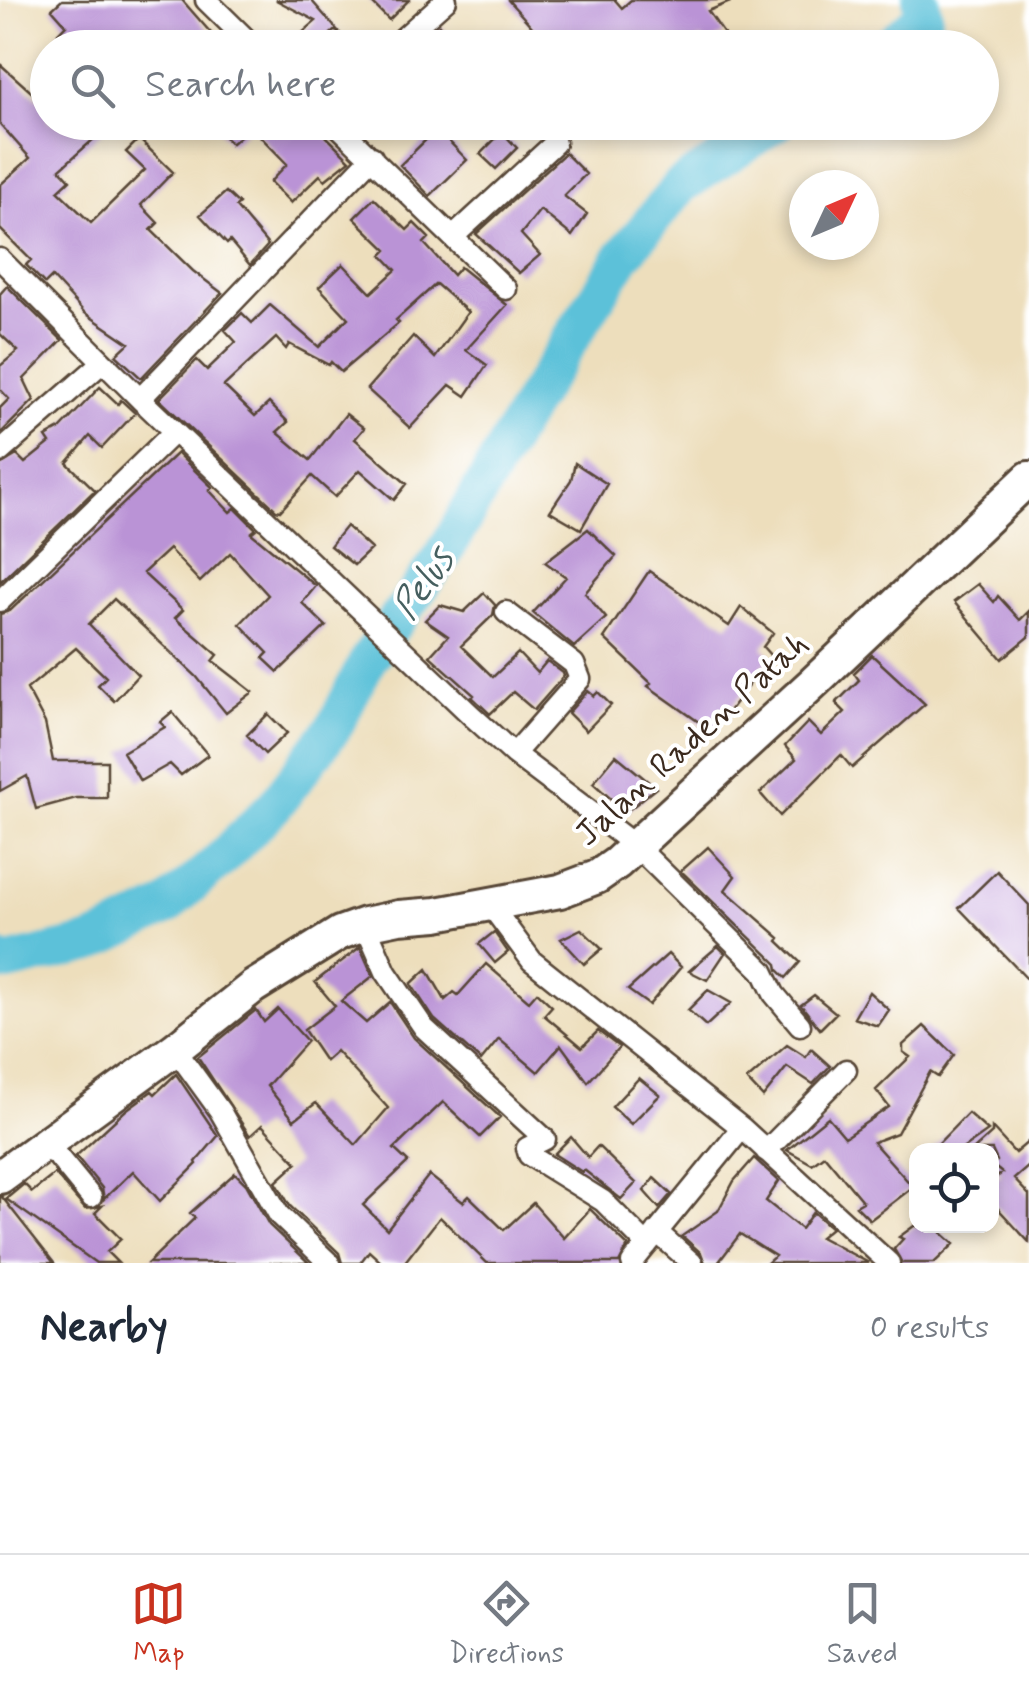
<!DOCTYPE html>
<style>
body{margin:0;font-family:Mynerve,sans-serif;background:#f2f2f3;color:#1f2937}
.controls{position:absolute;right:30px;bottom:30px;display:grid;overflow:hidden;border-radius:20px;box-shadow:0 5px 15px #0003}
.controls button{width:90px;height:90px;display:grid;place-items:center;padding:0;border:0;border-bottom:2px solid #e0e1e3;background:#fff;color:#1f2937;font:50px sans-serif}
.compass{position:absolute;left:789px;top:170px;width:90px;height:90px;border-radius:50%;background:#fff;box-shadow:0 5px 15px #0003;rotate:46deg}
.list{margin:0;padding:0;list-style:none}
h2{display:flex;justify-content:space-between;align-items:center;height:130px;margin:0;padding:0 40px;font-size:42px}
h2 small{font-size:32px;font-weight:400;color:#747a83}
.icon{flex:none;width:55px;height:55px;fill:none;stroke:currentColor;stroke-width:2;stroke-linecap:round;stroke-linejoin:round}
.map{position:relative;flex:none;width:1029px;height:1263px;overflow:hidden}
.search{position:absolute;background:#fff;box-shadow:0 5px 15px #0003;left:30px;right:30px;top:30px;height:110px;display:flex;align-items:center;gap:25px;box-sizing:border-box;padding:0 35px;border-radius:55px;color:#747a83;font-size:38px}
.sheet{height:290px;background:#fff}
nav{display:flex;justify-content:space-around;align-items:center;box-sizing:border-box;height:140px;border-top:2px solid #e0e1e3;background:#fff;font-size:28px;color:#747a83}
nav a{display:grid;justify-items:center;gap:5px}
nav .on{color:#c8321e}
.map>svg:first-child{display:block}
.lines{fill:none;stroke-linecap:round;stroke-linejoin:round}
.river{stroke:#5bc1d9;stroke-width:38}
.building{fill:#ba93d6}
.street-casing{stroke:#564536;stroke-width:25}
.primary-casing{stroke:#564536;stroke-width:38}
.street{stroke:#fff;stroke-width:20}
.primary{stroke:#fff;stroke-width:32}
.labels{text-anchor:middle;stroke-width:8;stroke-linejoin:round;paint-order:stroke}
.street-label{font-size:35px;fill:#3b2a1e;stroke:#fff}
.water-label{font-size:38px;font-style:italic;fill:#465f5f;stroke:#fff}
</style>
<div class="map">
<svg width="1029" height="1263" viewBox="0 0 1029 1263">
<rect width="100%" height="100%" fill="#fff"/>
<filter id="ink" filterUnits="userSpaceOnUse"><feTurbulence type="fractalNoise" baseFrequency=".01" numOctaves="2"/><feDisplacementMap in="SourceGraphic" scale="20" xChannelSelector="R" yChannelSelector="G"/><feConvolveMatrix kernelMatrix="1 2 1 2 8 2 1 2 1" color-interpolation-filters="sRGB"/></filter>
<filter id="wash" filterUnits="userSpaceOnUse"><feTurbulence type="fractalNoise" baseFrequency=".0048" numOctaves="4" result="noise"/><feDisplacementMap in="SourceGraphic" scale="40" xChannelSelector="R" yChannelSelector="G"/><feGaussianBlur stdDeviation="2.25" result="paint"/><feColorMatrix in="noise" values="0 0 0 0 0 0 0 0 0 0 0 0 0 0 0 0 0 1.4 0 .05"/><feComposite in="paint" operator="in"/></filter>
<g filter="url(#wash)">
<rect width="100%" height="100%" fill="#eddebc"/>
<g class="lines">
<path class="river" d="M886,48L924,15L921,0
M0,960L8,963L92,943L166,907L218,862L275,805L334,727L369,658L443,555L531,402L623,256L680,186L778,122"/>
</g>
<g id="blocks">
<path class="building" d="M62,0H182L224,48H71L58,33L66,25L52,9Z
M276,0H311L339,32L334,31L315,48H285L316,21Z
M369,0H409L389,20Z
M508,0H615L622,8L631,0H735L708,11L724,34L706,46L701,38L690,48H551Z
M439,25L461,48H413Z
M0,64L38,98L48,89V122H113L60,169L70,180L58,191L91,223L145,170L126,152L139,139L173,172L141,205L158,223L151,230L193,271L222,293L141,378L116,355L129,343L85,313L52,277L45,284L26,265L31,260L0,229V185L30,158L0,124Z
M212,122H238L246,131L231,144Z
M266,122H312L350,160L325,180L320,175L291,203L270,182L287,164L256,132Z
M437,129L467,160L430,196L400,165Z
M502,132L517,148L496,169L480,154Z
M565,153L586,174L564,196L587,214L572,236L540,210L521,234L540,255L519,273L476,234Z
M226,192L239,204L236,207L268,245L250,265L230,241L227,244L200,215Z
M374,198L407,230L414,223L429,238L424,243L453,275L460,267L507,305L466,350L487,365L466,396L450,385L410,428L367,389L413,336L435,358L468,312L436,284L396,320L399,323L341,372L331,362L329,365L289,344L286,349L276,338L224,386L255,416L269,403L288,422L277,432L310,460L346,414L364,428L355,439L407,484L394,500L360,470L335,497L312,476L280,511L276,510L159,399L197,360L207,370L236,342L225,330L242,313L252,323L270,305L319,347L348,318L319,287L343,264L371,293L396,270L382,255L387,250L354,218Z
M7,286L62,340L24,379L34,400L0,434V408L9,399L0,389V366L18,351L0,334V294Z
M100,387L118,404L121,400L135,413L102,448L90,436L67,463L95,490L0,582V465L17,455L25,463L50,443L46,437L60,429Z
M177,453L212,487L209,490L230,512L235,508L256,529L251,533L316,586L302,603L326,626L278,672L263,658L268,653L240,624L268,595L230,553L200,582L169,549L143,573L183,610L175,618L218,655L213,661L253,692L226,713L196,676L114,599L89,624L138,675L114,701L98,685L106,677L76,648L27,689L45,723L53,761H107V798H76L36,809L27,776L0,791V614L10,611Z
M575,463L607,484L581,529L550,511L571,480Z
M346,526L371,549L354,565L330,546Z
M588,529L616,556L585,593L606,618L574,647L533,613L566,577L545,562Z
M649,571L729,626L741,607L773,633L763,647L771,656L713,732L648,686L651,683L604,638Z
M978,584L994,602L998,596L1020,620L1029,611V637L1002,659L954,602Z
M484,593L495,605L493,615L461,646L493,677L518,653L537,673L547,661L563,673L564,676L534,710L513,692L490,714L472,697L474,695L430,656L448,636L425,620L440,605L464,612Z
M872,655L925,704L852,768L841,755L780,816L760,793L796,759L785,746L808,722L821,735L845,712L836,703L859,680L854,673Z
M588,691L594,696L598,692L611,705L586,731L568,713Z
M172,712L208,755L181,775L170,764L140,781L123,752L165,727L160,722Z
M268,714L287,733L265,754L247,735Z
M616,755L656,788L626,812L593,783Z
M708,847L735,876L725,890L780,938L778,941L800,962L786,978L778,970L777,964L681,871Z
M997,871L1029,905V981L959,908Z
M581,929L602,949L584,964L561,939Z
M494,932L508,952L495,963L479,944Z
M718,946L725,953L707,980L689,971Z
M360,947L373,976L341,1001L366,1023L390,1002L414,1038L500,1117L480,1137L443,1102L394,1149L408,1162L363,1205L387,1229L429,1175L463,1202L469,1196L504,1230L533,1203L564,1238L590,1209L628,1246L619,1263H487L440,1217L404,1263H382L369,1251L360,1263H342L339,1253L290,1206L276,1182L297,1163L262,1125L250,1136L198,1057L256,1010L264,1022L278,1009L307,1041L267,1086L294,1120L316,1103L356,1145L388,1108L336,1051L325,1061L304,1030L335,1006L315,982Z
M668,954L681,967L649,1005L628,990Z
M486,964L529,1001L537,992L552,1006L544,1015L582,1047L598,1031L619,1047L588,1082L561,1045L538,1072L499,1039L481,1061L434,1019L411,984L427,969L445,1000L454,992L458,995Z
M708,990L731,1003L706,1026L688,1010Z
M869,992L889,1010L878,1026L854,1018Z
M814,995L836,1013L820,1029L801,1005Z
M924,1026L954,1055L938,1077L930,1072L897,1133L873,1142L913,1187L870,1220L856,1206L863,1202L824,1155L812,1164L787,1150L828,1117L845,1137L889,1107L876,1090L910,1057L903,1052V1045Z
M787,1045L806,1057L811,1049L830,1066L813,1084L787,1067L763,1097L747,1080Z
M176,1074L218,1136L196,1162L197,1164L160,1201L133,1171L104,1199L102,1188L76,1156L126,1110L152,1091L155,1094Z
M639,1078L660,1095L631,1124L612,1107Z
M968,1113L988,1131L961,1150H932Z
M992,1128L1015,1153L1029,1141V1166L1014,1179L1029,1195V1242L992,1202V1181L1002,1173L992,1165L997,1161L992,1150H973L992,1133Z
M571,1137L588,1157L598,1146L636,1183L621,1199L584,1170L582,1172L554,1154Z
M754,1158L779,1181L766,1201L801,1229L813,1212L831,1228L820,1237L869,1263H767L775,1256L740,1234L718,1263H705L701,1253L682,1236L718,1211L734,1181Z
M235,1173L246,1184L269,1225L309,1263H148L195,1218L190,1213Z
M55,1174L85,1209L102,1206L95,1213L121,1239L107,1252L118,1263H96L6,1199L24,1184L32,1192Z
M654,1178L671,1194L659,1208L644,1191Z
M0,1197H2L54,1263H0Z
M914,1226H934L954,1244L934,1263H902L894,1249L903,1239L899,1237Z"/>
</g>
</g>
<g filter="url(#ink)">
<use href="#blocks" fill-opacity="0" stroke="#564536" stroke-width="2.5"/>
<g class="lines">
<g class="street-casing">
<path id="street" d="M206,0L255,48
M392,48L446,0
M334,122L506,289
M454,236L555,143
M0,259L140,399L472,716L514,754L637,847L763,971L774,994L800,1025
M140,399L372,157
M0,452L103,362
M0,601L174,432
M506,612L574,664L580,679L514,754
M489,903L532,961L742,1128L889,1263
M365,924L386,972L424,1028L545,1139L527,1148L529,1155L603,1201L647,1245
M175,1049L220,1111L279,1215L329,1263
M46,1142L91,1197
M766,1151L846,1070
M657,1232L692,1263
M632,1263L742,1128"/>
</g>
<g class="primary-casing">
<path id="primary" d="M0,1177L175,1049L253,987L340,933L365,924L399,917L437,914L560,891L597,877L617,863L812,684L1029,478"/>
</g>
<use href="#street" class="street"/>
<use href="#primary" class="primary"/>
</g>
</g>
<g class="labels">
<g class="street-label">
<text transform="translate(691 738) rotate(-42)" y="12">Jalan Raden Patah</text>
</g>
<g class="water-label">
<text transform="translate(422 583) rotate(-55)" y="13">Pelus</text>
</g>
</g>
</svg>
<div class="controls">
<button><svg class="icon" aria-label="locate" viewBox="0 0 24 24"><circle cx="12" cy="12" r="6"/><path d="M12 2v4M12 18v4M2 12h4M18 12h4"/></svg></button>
</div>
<svg class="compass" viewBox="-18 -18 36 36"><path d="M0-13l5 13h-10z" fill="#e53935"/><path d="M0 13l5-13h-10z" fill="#747a83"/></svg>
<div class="search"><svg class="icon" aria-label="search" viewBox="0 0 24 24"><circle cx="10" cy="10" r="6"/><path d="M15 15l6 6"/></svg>Search here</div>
</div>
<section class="sheet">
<h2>Nearby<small>0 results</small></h2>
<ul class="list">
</ul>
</section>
<nav>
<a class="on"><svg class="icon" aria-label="map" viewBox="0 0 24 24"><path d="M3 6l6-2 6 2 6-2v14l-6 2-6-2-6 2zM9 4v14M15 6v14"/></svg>Map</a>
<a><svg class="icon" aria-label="directions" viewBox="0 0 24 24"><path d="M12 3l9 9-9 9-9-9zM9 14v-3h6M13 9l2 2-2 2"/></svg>Directions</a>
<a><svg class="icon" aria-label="saved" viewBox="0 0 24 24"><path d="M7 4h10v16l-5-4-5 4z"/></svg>Saved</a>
</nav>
